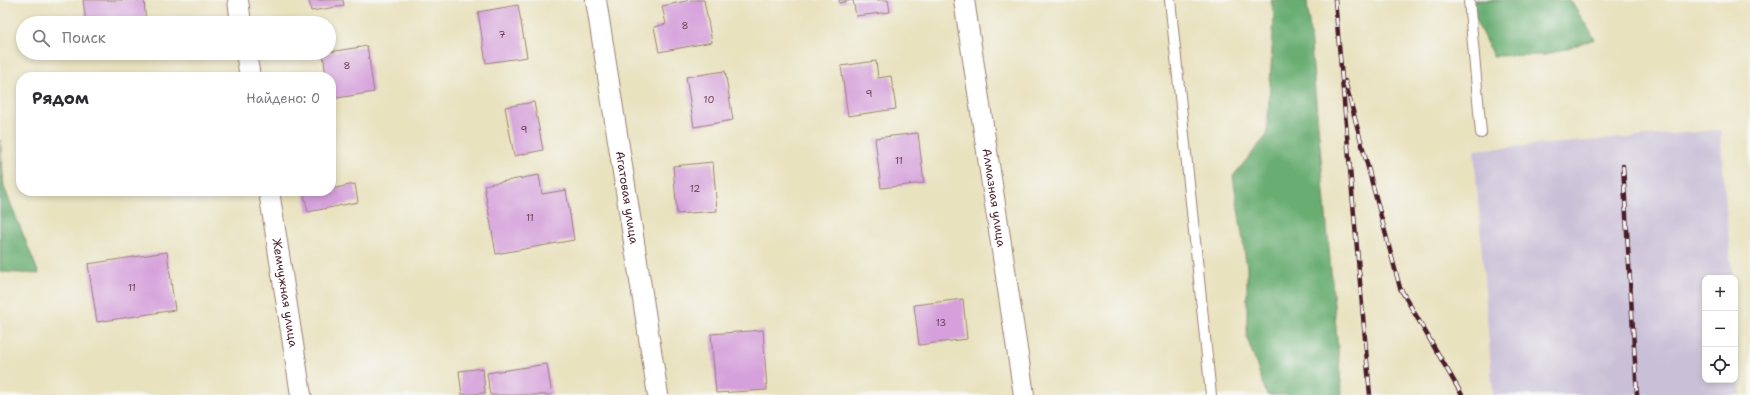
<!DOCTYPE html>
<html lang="ru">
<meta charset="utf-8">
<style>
body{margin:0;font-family:"Shantell Sans",sans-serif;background:#f2f2f3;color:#2b2b33}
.controls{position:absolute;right:12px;bottom:12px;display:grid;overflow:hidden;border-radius:8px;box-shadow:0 2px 6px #0003}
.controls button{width:36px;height:36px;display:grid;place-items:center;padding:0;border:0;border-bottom:1px solid #e1e1e2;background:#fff;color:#2b2b33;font:20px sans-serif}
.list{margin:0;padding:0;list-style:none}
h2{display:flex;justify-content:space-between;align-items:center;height:52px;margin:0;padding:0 16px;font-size:17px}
h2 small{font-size:13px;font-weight:400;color:#7c7c81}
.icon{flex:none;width:22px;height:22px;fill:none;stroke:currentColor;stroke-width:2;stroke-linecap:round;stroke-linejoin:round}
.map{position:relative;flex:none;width:1750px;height:395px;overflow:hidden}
.search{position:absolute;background:#fff;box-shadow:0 2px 6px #0003;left:16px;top:16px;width:320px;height:44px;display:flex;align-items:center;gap:10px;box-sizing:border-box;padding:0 14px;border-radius:22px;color:#7c7c81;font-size:15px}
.panel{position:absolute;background:#fff;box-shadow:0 2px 6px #0003;left:16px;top:72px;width:320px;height:124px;border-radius:16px}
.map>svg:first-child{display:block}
.industrial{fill:#c9bfd7}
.forest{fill:#69ad72;stroke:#5a664e}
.building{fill:#d5a0db}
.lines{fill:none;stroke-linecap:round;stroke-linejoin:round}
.lane-casing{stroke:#9a8075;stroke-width:12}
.street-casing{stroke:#9a8075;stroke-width:22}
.lane{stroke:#fff;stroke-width:10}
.street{stroke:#fff;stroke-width:20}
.rail-casing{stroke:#4a1f2b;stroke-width:4.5}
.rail{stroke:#f6f6f2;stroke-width:3;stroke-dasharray:9;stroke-linecap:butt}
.labels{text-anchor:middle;stroke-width:3.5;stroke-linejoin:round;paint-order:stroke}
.number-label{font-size:10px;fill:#6d3f57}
.street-label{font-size:12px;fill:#4a1f2b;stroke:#f6f6f2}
</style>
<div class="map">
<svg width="1750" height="395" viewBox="0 0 1750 395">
<rect width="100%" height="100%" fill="#f6f6f2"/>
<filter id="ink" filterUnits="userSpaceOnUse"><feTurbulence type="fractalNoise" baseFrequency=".025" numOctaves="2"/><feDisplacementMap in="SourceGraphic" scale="8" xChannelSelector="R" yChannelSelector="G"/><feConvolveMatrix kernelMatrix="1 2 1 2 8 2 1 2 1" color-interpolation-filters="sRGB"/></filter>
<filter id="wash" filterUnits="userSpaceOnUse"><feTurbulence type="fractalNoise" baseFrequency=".012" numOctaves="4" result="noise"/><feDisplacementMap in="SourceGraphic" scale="16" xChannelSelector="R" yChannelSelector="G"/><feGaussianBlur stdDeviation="0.9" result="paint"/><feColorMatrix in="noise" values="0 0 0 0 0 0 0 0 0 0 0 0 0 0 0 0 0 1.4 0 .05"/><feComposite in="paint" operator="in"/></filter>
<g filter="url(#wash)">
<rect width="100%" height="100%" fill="#e9e2bf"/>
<path class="industrial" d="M1720,130L1732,278H1705V380H1735V318L1741,395H1493L1474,150Z"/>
<path class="forest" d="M1271,0H1307L1342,395H1267L1247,338V268L1233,176L1267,135L1274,16Z
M1474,0H1570L1595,39L1546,55L1493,56L1475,19Z
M0,140L4,187L39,274L0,272Z"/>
<g id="blocks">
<path class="building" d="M83,0H144L146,23H86Z
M309,0H343L344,6L311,11Z
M691,0H704L712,42L659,52L654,27L666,24L662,6Z
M839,0H888L890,12L856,16L853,0L839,3Z
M518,5L527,57L486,63L478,12Z
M367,46L374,92L331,99V77H326L323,53Z
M876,61L878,78L891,76L896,109L848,116L841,66Z
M725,71L733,120L694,127L686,77Z
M534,102L543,150L514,156L505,107Z
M918,133L924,183L881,188L875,138Z
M713,162L717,211L677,214L673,166Z
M539,175L542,194L566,190L574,240L496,254L484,185Z
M355,184L358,202L308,212L304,194L331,191V189Z
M167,252L175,310L97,322L88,264Z
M963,299L967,339L919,345L914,305Z
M763,330L767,390L716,393L711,334Z
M547,364L552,395H490L487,373Z
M483,368L485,393L462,395L459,371Z"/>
</g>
</g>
<g filter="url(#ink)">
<use href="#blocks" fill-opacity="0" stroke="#9a8075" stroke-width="1"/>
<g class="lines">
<g class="lane-casing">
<path id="lane" d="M1170,0L1211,395
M1469,0L1481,133"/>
</g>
<g class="street-casing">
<g id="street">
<path d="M238,0L241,23"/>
<path id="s1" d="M596,0L658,395"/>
<path id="s2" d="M964,0L1024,395"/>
<path d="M246,53L250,77"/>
<path id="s3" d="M269,191L301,395"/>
</g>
</g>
<use href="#lane" class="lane"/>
<use href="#street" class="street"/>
<g class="rail-casing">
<path id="rail" d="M1335,0L1370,395
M1345,81L1400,288L1462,395
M1623,166L1637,395"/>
</g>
<use href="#rail" class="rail"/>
</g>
</g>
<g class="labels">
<g class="number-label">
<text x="685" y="29">8</text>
<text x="502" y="38">7</text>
<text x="347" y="69">8</text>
<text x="869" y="97">9</text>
<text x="709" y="103">10</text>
<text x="524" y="133">9</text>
<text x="899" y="164">11</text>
<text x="695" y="192">12</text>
<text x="530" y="221">11</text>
<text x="132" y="291">11</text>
<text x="941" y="326">13</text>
</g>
<g class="street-label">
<text dy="4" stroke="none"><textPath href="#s1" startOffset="200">Агатовая улица</textPath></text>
<text dy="4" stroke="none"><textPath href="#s2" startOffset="200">Алмазная улица</textPath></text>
<text dy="4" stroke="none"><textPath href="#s3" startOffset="103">Жемчужная улица</textPath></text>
</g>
</g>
</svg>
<div class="controls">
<button>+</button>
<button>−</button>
<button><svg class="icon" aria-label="locate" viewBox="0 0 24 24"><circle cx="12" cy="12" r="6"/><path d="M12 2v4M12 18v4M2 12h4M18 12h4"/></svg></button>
</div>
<div class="search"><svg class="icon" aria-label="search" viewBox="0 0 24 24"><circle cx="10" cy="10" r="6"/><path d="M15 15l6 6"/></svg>Поиск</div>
<section class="panel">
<h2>Рядом<small>Найдено: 0</small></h2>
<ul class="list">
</ul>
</section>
</div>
